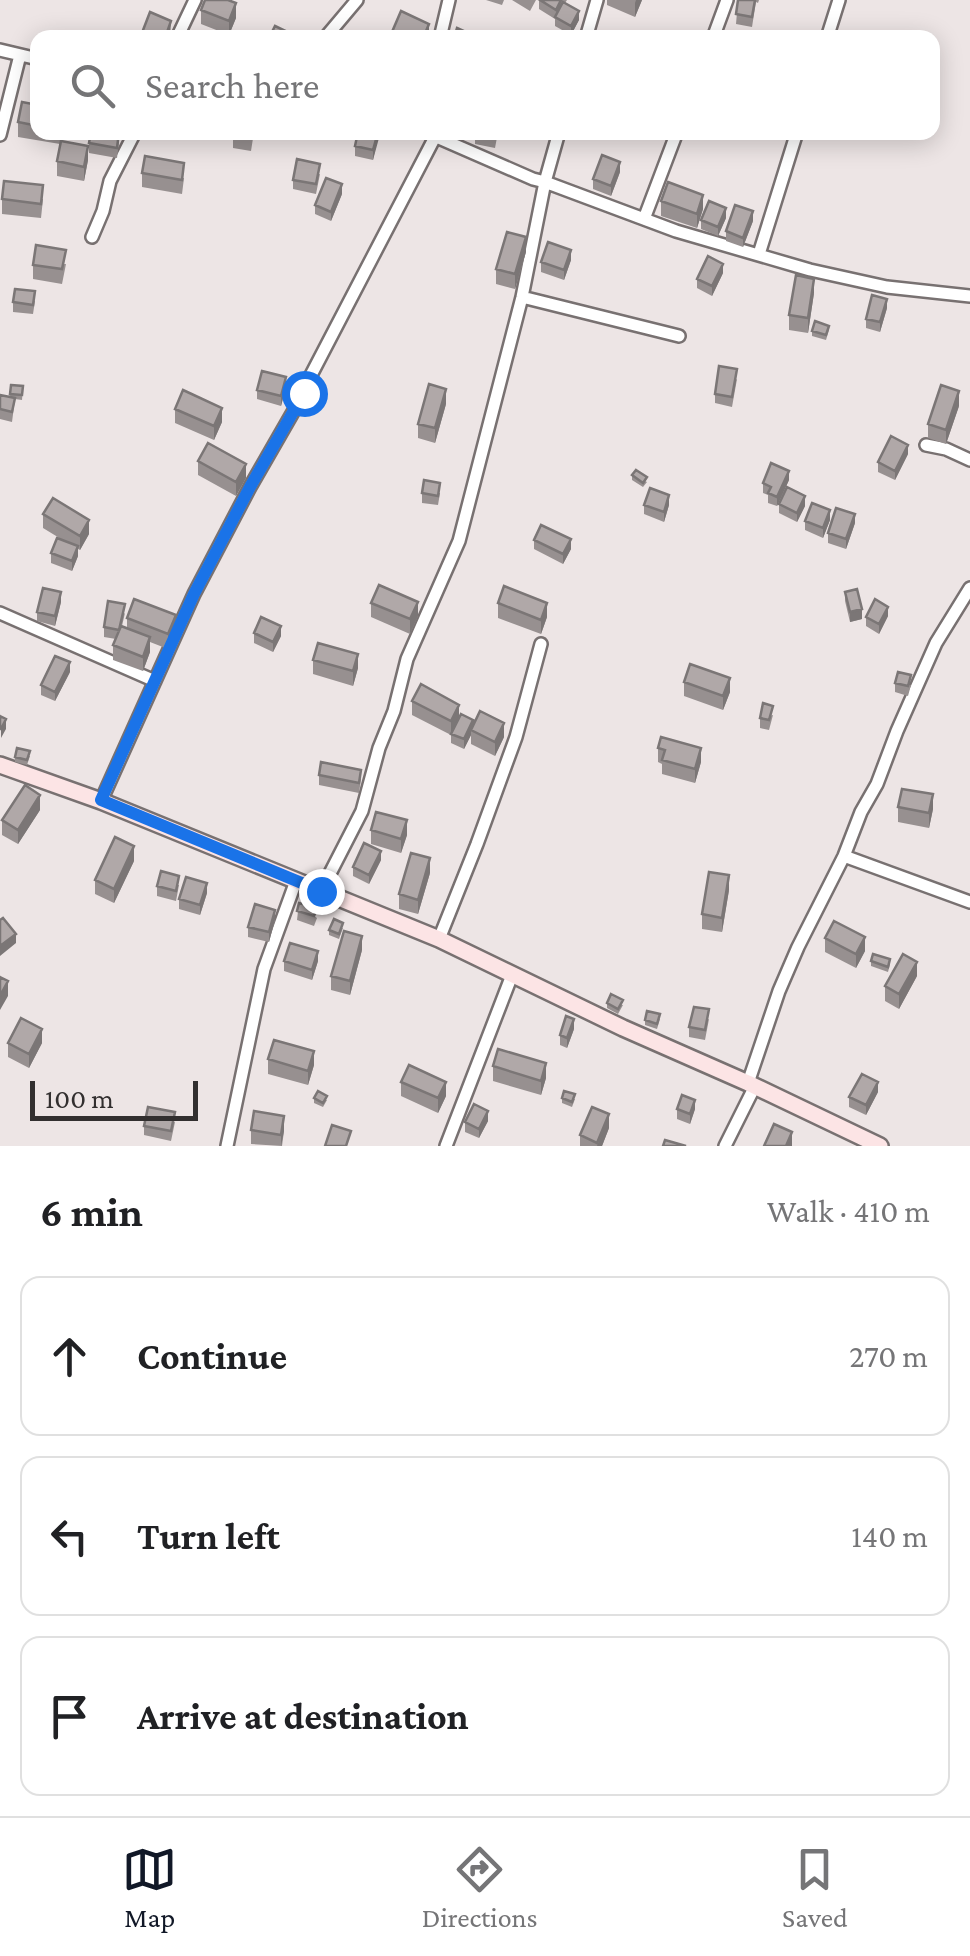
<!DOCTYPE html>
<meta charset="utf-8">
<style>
body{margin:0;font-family:"Crimson Pro",serif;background:#f2f2f2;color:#202124}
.scale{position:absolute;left:30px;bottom:25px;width:168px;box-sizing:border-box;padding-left:10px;border:5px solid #322f2f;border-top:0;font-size:28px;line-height:35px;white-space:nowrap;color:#322f2f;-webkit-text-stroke:8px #ede5e5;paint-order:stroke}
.stop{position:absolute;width:30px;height:30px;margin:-22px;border:8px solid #1a73e8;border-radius:50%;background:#fff}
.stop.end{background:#1a73e8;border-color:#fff;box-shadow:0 2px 10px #0008}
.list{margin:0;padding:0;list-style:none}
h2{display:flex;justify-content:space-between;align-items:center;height:130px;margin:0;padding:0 40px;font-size:42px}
h2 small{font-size:32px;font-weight:400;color:#757577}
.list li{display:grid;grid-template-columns:65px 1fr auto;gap:30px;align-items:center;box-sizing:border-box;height:160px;margin:0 20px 20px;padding:0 20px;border:2px solid #e0e0e0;border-radius:20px}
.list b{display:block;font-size:38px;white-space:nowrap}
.list em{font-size:32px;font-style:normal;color:#757577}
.icon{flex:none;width:55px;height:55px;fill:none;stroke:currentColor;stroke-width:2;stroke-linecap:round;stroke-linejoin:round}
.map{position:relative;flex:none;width:970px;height:1146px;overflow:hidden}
.search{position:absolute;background:#fff;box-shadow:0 5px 25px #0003;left:30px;right:30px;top:30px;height:110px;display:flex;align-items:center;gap:25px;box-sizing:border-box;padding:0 35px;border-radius:20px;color:#757577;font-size:38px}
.sheet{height:670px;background:#fff}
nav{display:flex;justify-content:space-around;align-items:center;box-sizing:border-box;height:140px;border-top:2px solid #e0e0e0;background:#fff;font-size:28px;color:#757577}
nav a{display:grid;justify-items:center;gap:5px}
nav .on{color:#111827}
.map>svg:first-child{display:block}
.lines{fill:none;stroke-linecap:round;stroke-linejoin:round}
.street-casing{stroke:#787171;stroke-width:16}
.secondary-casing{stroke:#787171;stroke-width:20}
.street{stroke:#fff;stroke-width:11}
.secondary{stroke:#fce4e5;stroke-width:15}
.wall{fill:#979090}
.shaded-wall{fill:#7b7676}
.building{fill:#b0a8a8;stroke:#7b7676;stroke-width:2.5}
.route{stroke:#1a73e8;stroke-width:12}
</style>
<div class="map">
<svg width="970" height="1146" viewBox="0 0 970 1146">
<rect width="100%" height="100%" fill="#ede5e5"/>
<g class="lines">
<g class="street-casing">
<path id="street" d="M177,38L195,0
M325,38L357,0
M440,38L449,0
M586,38L597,0
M713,38L727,0
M827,38L839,0
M0,50L38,59
M425,132L533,179L545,182L559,132
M0,135L20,55
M644,219L677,132
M92,237L103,211L110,181L135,132
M759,254L797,132
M522,297L679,336
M926,445L946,449L970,460
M0,613L155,681
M101,801L194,594L250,487L304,393L309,379L435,137
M844,856L970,902
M321,891L362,811L379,748L394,711L407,659L459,541L522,297L545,182L676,231L810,270L887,287L970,296
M439,939L477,844L516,737L541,644
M227,1146L264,969L296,881
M446,1146L512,975
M725,1146L753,1090L748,1083L779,991L798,947L844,856L861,812L877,784L897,731L936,643L970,588"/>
</g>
<g class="secondary-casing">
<path id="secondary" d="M0,765L101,801L439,939L623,1028L748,1083L880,1146"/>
</g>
<use href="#street" class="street"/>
<use href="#secondary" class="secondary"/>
</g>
<path class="wall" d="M486,0H504L502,5Z
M512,0H536L530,11Z
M539,0H567L565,3L579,20L571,35L555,26V19L539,9Z
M607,0H642L635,17L607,5Z
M738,0H759L758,3L756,2L752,27L736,24Z
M201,10L236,18L229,35L201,24Z
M38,105V132H63L61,141L88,160L84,181L57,176V161L60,144L18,137V122Z
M233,132H254L251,151L233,148Z
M283,132H304L302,140L283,137Z
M379,132L373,160L355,156V146Z
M475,132H498L495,148L475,144Z
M119,142L117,158L89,153V143Z
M620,172L611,196L593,189V179Z
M142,173L184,178L182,194L142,187Z
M320,174L316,194L293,189V180Z
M342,194L331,221L315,214V205Z
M2,199H43L41,218L2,214Z
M661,201L703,209L697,228L661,216Z
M726,218L718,236L701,229V220Z
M753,221L743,247L726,241V231Z
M526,252L515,289L496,284V269Z
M571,260L564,280L541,272V262Z
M66,264L62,284L33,279V265Z
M723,273L712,296L697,288V279Z
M814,293L808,333L789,330V315Z
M35,301L33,314L13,312V302Z
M887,308L880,332L866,328V319Z
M829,330L826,340L812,336V331Z
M737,379L732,407L715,403V394Z
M11,385L23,386L22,400L15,399L12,422L0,419V395L10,397Z
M286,387L281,406L257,399V390Z
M446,404L435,443L418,438V424Z
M959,406L946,444L928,438V424Z
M175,409L222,422L214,440L175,423Z
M908,454L895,480L878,472V462Z
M198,461L246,478L236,496L198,475Z
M632,475L647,482L643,487L632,480Z
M789,480L777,506L768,503V495L763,493V483Z
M422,493H440L438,505L422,503Z
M779,504L805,506L797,522L779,513Z
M644,505H669L664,522L644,514Z
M43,514L89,534L80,550L78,549V556L72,571L51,563V553L66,542L43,528Z
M830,520L823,538L805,530V521Z
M855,523L846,549L828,543V533Z
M534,540L571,549L563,564L534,549Z
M845,592L862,619L850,622L845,601Z
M61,602L55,626L37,621V612Z
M371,603L418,616L410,634L371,617Z
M498,603L547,617L541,634L498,618Z
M125,613L122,626L127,628V618L176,630L168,649L150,642V652L143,671L113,660V645L116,639L104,637V627Z
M888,616L879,634L866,626V617Z
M254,633L281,636L273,652L254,643Z
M313,660L358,668L353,686L313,674Z
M70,672L55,701L41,695V685Z
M684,682L730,692L723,710L684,696Z
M895,683L911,685L908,696L895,692Z
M412,701L459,717L504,737L495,756L471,744V735L464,749L451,743V734V735L412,715Z
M773,715L769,730L760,728V718Z
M658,748L701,762L695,783L662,774V764L658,762Z
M30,756L27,765L15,762V757Z
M319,775L361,779L359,793L319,785Z
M898,807L933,809L929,828L898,822Z
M40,810L18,844L2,835V820Z
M371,830L407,835L401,853L371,844Z
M381,860L369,884L353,876V867Z
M134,861L114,903L95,894V880Z
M430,873L418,914L399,909V894Z
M179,885L176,901L157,896V886Z
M729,890L722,932L702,929V914Z
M207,893L200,915L179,909V899Z
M299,903L317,918L314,926L297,920Z
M275,920L269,942L248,937V927Z
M343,928L339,939L329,935V930Z
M825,938L865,951L856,968L825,952Z
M362,950L350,995L331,990V976Z
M284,961H318L312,980L284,971Z
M871,961L890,964L888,972L871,966Z
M917,976L899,1009L885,1001V986Z
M607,1003L623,1005L618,1014L607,1008Z
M660,1019L657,1029L645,1025V1020Z
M709,1019L705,1040L689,1037V1027Z
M574,1029L567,1048L560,1045V1035Z
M8,1043H42L29,1068L8,1057Z
M268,1059L314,1065L308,1085L268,1074Z
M493,1066L546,1078L541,1095L493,1081Z
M401,1082L446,1096L438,1113L401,1096Z
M878,1092L866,1115L849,1107V1097Z
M314,1098L327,1100L323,1107L314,1103Z
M562,1098L575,1099L572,1107L562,1103Z
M677,1109H695L690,1124L677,1119Z
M488,1121L479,1138L465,1132V1122Z
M175,1122L171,1141L144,1135V1126Z
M609,1128L602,1146H580V1135Z
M251,1130L284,1131L282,1146L251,1144Z"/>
<path class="shaded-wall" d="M636,0H642L635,17V3Z
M236,3V18L229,35V21Z
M579,11V20L571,35V26Z
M171,21L170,38H165Z
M429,24V38H423Z
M378,132L379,138L373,160V150Z
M88,146V160L84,181V167Z
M620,162V172L611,196V186Z
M342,184V194L331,221V212Z
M703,195V209L697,228V214Z
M726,208V218L718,236V227Z
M753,211V221L743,247V238Z
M526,237V252L515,289V274Z
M571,250V260L564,280V270Z
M723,264V273L712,296V286Z
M814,279V293L808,333V318Z
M887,299V308L880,332V322Z
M286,377V387L281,406V396Z
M446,389V404L435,443V428Z
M959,391V406L946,444V430Z
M222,408V422L214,440V426Z
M908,445V454L895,480V471Z
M246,464V478L236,496V482Z
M789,471V480L777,506V497Z
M669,495V505L664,522V512Z
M805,496V506L797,522V513Z
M830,510V520L823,538V528Z
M855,514V523L846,549V539Z
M89,520V534L80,550V536Z
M571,539V549L563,564V554Z
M78,546V556L72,571V561Z
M61,592V602L55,626V616Z
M418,602V616L410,634V619Z
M547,603V617L541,634V620Z
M888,607V616L879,634V624Z
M862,609V619L850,622V612Z
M176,615V630L168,649V634Z
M281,626V636L273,652V642Z
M150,637V652L143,671V657Z
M358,654V668L353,686V671Z
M70,662V672L55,701V692Z
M730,678V692L723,710V696Z
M459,705V719L451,735V721Z
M6,719V729L1,738V729Z
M473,720V729L471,730V735L464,749V739Z
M504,723V737L495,756V742Z
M701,748V762L695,783V769Z
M933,794V809L929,828V813Z
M40,795V810L18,844V830Z
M407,820V835L401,853V839Z
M134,846V861L114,903V889Z
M381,851V860L369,884V875Z
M430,858V873L418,914V900Z
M729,875V890L722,932V918Z
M207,883V893L200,915V905Z
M275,910V920L269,942V932Z
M16,934V943L0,956V946Z
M362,936V950L350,995V981Z
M865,937V951L856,968V954Z
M318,951V961L312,980V970Z
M917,962V976L899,1009V994Z
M8,981V996L0,1010V996Z
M574,1019V1029L567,1048V1038Z
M42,1029V1043L29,1068V1054Z
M314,1051V1065L308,1085V1071Z
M546,1063V1078L541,1095V1081Z
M446,1082V1096L438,1113V1098Z
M878,1082V1092L866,1115V1105Z
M695,1100V1109L690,1124V1114Z
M488,1111V1121L479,1138V1129Z
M609,1114V1128L602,1146H597Z
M284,1116V1131L281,1146V1135Z
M792,1132V1146H786Z"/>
<path class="building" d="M205,0H228L236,3L229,21L201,10Z
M540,0H561L556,10Z
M738,0H755L752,17L736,14Z
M563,2L579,11L571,26L555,17Z
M401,11L429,24L423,38H404L392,32Z
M150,12L171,21L165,38H140Z
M275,26L292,34L290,38H269Z
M457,28L475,36L474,38H454Z
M22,102L38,105V126L18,122Z
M91,132H119L117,148L89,143Z
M233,132H252L251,136Z
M358,132H378L373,150L355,146Z
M61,141L88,146L84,167L57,161Z
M602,155L620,162L611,186L593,179Z
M145,156L184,163L182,180L142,173Z
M297,159L320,164L316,184L293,180Z
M326,178L342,184L331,212L315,205Z
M4,181L43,185L41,204L2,199Z
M668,182L703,195L697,214L661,201Z
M709,201L726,208L718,227L701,220Z
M735,205L753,211L743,238L726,231Z
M507,232L526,237L515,274L496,269Z
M548,242L571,250L564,270L541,262Z
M36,245L66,250L62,269L33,265Z
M708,256L723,264L712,286L697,279Z
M796,275L814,279L808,318L789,315Z
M15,289L35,291L33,305L13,302Z
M872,295L887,299L880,322L866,319Z
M815,321L829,326L826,335L812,331Z
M719,366L737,369L732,397L715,394Z
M262,371L286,377L281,396L257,390Z
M429,384L446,389L435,428L418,424Z
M11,385L23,386L22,395L10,394Z
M941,385L959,391L946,430L928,424Z
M183,390L222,408L214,426L175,409Z
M0,395L15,398L12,412L0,409Z
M891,436L908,445L895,471L878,462Z
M208,443L246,464L236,482L198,461Z
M771,463L789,471L777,497L768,493L771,487L763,483Z
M636,470L647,477L643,483L632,475Z
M424,480L440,483L438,496L422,493Z
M787,487L805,496L797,513L779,504Z
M650,488L669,495L664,512L644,505Z
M53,498L89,520L80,536L43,514Z
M812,503L830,510L823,528L805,521Z
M836,508L855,514L846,539L828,533Z
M541,525L571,539L563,554L534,540Z
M57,538L78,546L72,561L51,553Z
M379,585L418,602L410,619L371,603Z
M504,586L547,603L541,620L498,603Z
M43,588L61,592L55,616L37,612Z
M857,589L862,609L850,612L845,592Z
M134,599L176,615L168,634L127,618Z
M875,599L888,607L879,624L866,617Z
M108,601L125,604L119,630L104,627Z
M261,617L281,626L273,642L254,633Z
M121,626L150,637L143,657L113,645Z
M318,643L358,654L353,671L313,660Z
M55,656L70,662L55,692L41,685Z
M690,664L730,678L723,696L684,682Z
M898,672L911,675L908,686L895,683Z
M421,684L459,705L451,721L412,701Z
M763,703L773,706L769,720L760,718Z
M480,711L504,723L495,742L471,730Z
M461,714L473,720L464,739L451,734Z
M0,716L6,719L1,729L0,728Z
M661,737L701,748L695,769L662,760L665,750L658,748Z
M17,748L30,751L27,760L15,757Z
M321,762L361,770L359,783L319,775Z
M25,785L40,795L18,830L2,820Z
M902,789L933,794L929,813L898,807Z
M376,812L407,820L401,839L371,830Z
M115,837L134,846L114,889L95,880Z
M364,843L381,851L369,875L353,867Z
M411,853L430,858L418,900L399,894Z
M161,871L179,876L176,891L157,886Z
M709,872L729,875L722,918L702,914Z
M186,877L207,883L200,905L179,899Z
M299,903L317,908L314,916L297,911Z
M255,904L275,910L269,932L248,927Z
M3,918L16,934L0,946V920Z
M334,919L343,923L339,934L329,930Z
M834,921L865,937L856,954L825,938Z
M344,931L362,936L350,981L331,976Z
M290,943L318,951L312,970L284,961Z
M873,954L890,959L888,967L871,961Z
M903,954L917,962L899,994L885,986Z
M0,977L8,981L0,996Z
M611,994L623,1000L618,1009L607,1003Z
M694,1007L709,1009L705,1030L689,1027Z
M647,1011L660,1014L657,1024L645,1020Z
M566,1016L574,1019L567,1038L560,1035Z
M21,1018L42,1029L29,1054L8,1043Z
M274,1040L314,1051L308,1071L268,1059Z
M498,1049L546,1063L541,1081L493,1066Z
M409,1065L446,1082L438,1098L401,1082Z
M862,1074L878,1082L866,1105L849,1097Z
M318,1091L327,1096L323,1103L314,1098Z
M564,1091L575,1094L572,1102L562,1098Z
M682,1095L695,1100L690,1114L677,1109Z
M474,1104L488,1111L479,1129L465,1122Z
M148,1107L175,1112L171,1131L144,1126Z
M592,1107L609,1114L597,1143L580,1135Z
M254,1111L284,1116L281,1135L251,1130Z
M774,1124L792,1132L786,1146H764Z
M332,1125L351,1131L346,1146H325Z
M665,1140L686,1146H663Z"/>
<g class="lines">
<path class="route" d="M304,393L250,487L194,594L101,800L321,891"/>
</g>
</svg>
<div class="scale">100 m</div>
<div class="stop" style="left:304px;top:393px"></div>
<div class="stop end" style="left:321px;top:891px"></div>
<div class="search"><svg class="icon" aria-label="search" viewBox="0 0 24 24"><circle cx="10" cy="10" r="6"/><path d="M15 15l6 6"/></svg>Search here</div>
</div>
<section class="sheet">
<h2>6 min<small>Walk · 410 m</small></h2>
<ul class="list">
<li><svg class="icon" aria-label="ahead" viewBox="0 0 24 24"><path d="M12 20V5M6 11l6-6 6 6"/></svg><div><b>Continue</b></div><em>270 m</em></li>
<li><svg class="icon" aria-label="left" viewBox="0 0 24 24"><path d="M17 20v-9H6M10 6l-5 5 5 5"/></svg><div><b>Turn left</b></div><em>140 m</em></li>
<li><svg class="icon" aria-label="arrive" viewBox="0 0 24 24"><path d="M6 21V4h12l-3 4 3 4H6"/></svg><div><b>Arrive at destination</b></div></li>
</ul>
</section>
<nav>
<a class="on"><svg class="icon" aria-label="map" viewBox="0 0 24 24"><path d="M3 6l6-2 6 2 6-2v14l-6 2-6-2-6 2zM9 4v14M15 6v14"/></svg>Map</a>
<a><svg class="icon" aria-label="directions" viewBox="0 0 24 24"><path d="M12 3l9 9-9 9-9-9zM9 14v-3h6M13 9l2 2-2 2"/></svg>Directions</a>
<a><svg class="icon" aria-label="saved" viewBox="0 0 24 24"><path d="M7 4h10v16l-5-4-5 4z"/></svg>Saved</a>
</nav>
